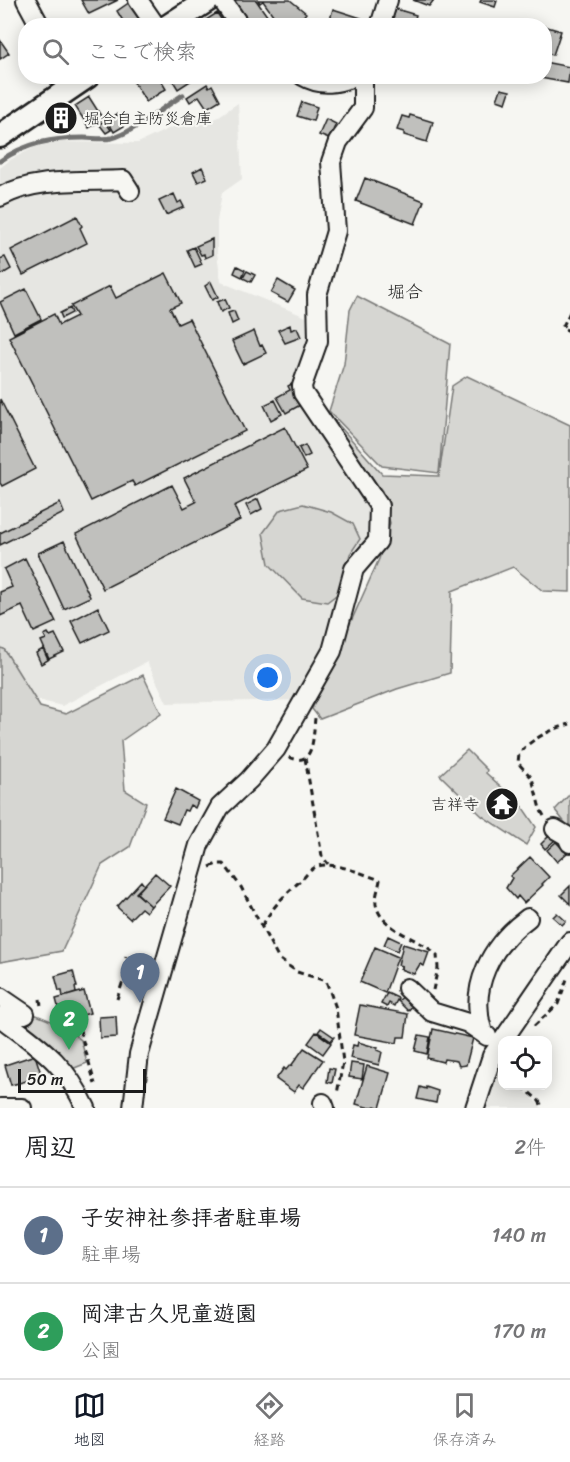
<!DOCTYPE html>
<html lang="ja">
<meta charset="utf-8">
<style>
body{margin:0;font-family:Sriracha,"Klee One",sans-serif;background:#f6f6f6;color:#202124}
.controls{position:absolute;right:18px;bottom:18px;display:grid;overflow:hidden;border-radius:12px;box-shadow:0 3px 15px #0003}
.controls button{width:54px;height:54px;display:grid;place-items:center;padding:0;border:0;border-bottom:2px solid #e0e0e0;background:#fff;color:#202124;font:30px sans-serif}
.scale{position:absolute;left:18px;bottom:15px;width:128px;box-sizing:border-box;padding-left:6px;border:3px solid #1c1c1c;border-top:0;font-size:16px;line-height:21px;white-space:nowrap;color:#1c1c1c;-webkit-text-stroke:4px #f6f6f2;paint-order:stroke}
.you{position:absolute;left:268px;top:678px;width:21px;height:21px;margin:-15px;border:4px solid #fff;border-radius:50%;background:#1a73e8;box-shadow:0 0 0 9px #1a73e833}
.badge{display:grid;place-items:center;width:39px;height:39px;border-radius:50%;background:#111827;color:#fff;font-size:20px;font-weight:700}
.pin{position:absolute;translate:-50% -50px;filter:drop-shadow(0 2px 3px #0008)}
.pin::after{content:'';position:absolute;top:32px;width:21px;height:18px;background:inherit;clip-path:polygon(0 0,100% 0,50% 100%)}
.list{margin:0;padding:0;list-style:none}
h2{display:flex;justify-content:space-between;align-items:center;height:78px;margin:0;padding:0 24px;font-size:26px}
h2 small{font-size:20px;font-weight:400;color:#757577}
.list li{display:grid;grid-template-columns:39px 1fr auto;gap:18px;align-items:center;box-sizing:border-box;height:96px;padding:0 24px;border-top:2px solid #e0e0e0}
.list b{display:block;font-size:22px;white-space:nowrap}
.list p{margin:0;font-size:20px;white-space:nowrap;color:#757577}
.list em{font-size:20px;font-style:normal;color:#757577}
.icon{flex:none;width:33px;height:33px;fill:none;stroke:currentColor;stroke-width:2;stroke-linecap:round;stroke-linejoin:round}
.map{position:relative;flex:none;width:570px;height:1108px;overflow:hidden}
.search{position:absolute;background:#fff;box-shadow:0 3px 15px #0003;left:18px;right:18px;top:18px;height:66px;display:flex;align-items:center;gap:15px;box-sizing:border-box;padding:0 21px;border-radius:24px;color:#757577;font-size:22px}
.sheet{height:270px;background:#fff}
nav{display:flex;justify-content:space-around;align-items:center;box-sizing:border-box;height:84px;border-top:2px solid #e0e0e0;background:#fff;font-size:16px;color:#757577}
nav a{display:grid;justify-items:center;gap:3px}
nav .on{color:#111827}
.map>svg:first-child{display:block}
.built{fill:#e6e6e2}
.green{fill:#d6d6d2;stroke:#797977;stroke-width:1.5}
.lines{fill:none;stroke-linecap:round;stroke-linejoin:round}
.stream{stroke:#727271;stroke-width:5}
.building{fill:#c0c0bd;stroke:#1c1c1c;stroke-width:1.5}
.minor-casing{stroke:#1c1c1c;stroke-width:22}
.major-casing{stroke:#1c1c1c;stroke-width:27}
.path{stroke:#1c1c1c;stroke-width:3;stroke-dasharray:6 4.5;stroke-linecap:butt}
.minor{stroke:#f6f6f2;stroke-width:18}
.major{stroke:#f6f6f2;stroke-width:22}
.labels{text-anchor:middle;stroke-width:4.5;stroke-linejoin:round;paint-order:stroke}
.poi-label{font-size:16px;fill:#1c1c1c;stroke:#f6f6f2;text-anchor:start}
.neighbourhood-label{font-size:18px;fill:#1c1c1c;stroke:#f6f6f2}
</style>
<div class="map">
<svg width="570" height="1108" viewBox="0 0 570 1108">
<rect width="100%" height="100%" fill="#f6f6f2"/>
<filter id="ink" filterUnits="userSpaceOnUse"><feTurbulence type="fractalNoise" baseFrequency=".0167" numOctaves="2"/><feDisplacementMap in="SourceGraphic" scale="12" xChannelSelector="R" yChannelSelector="G"/><feConvolveMatrix kernelMatrix="1 2 1 2 8 2 1 2 1" color-interpolation-filters="sRGB"/></filter>
<g filter="url(#ink)">
<path class="built" d="M238,103L242,179L222,193L217,221V253L221,282L311,319L314,338L299,386L374,506L377,525L301,700L167,703L147,662L62,706L0,691V168L10,160L35,147L59,142L138,143L194,117L209,123Z
M501,1068L502,1070V1086H520L542,1108H478L491,1069Z"/>
<path class="green" d="M357,296L450,344L439,473L382,466L329,411L344,364L350,310Z
M467,376L570,425V592L543,591L513,567L452,591L450,673L397,689L320,719L312,709L379,559L390,523L382,491L330,421H335L382,474L439,476L452,386Z
M303,504L331,512L353,524L360,539L350,554L340,592L327,602L302,598L269,564L263,533L280,510Z
M0,648L4,649L40,707L66,714L143,675L161,713L121,741L125,790L146,803L130,847L102,865L62,951L0,962Z
M467,750L487,770L486,773L521,805L536,827L526,845L482,816L440,775Z
M570,794V829L555,810Z
M34,1014L63,1026L81,1040L87,1063L72,1069L66,1060L27,1026Z"/>
<g class="lines">
<path class="stream" d="M0,161C26,143 52,138 84,138C92,138 103,140 112,138C131,134 165,106 183,95"/>
</g>
<path class="building" d="M81,0H118L89,14Z
M236,0H256L272,23L269,26H251L234,1Z
M258,0H290L306,13L298,23L297,21L291,26H281L263,1L260,3Z
M413,0H434L429,6Z
M481,0H495L497,1L495,7L480,2Z
M130,2L145,23L141,26H126L117,11Z
M333,9L361,18L369,23L368,26H328Z
M396,9L416,15L413,26L392,20Z
M217,13L225,25H198Z
M544,26L561,31L553,55L544,52Z
M0,40L9,53L0,59Z
M544,62L570,67L568,83L540,78L544,76Z
M130,76H158L166,89L146,102Z
M170,76H198L178,89Z
M207,84L209,87L212,85L220,100L207,108L199,96L190,102L187,97Z
M501,89L510,91L506,103L497,100Z
M89,97L103,119L89,128L75,106Z
M302,102L317,107L313,121L297,116Z
M117,114L124,126L114,132L107,120Z
M410,115L433,122L427,142L404,135V132L397,130L402,116L409,118Z
M326,119L336,124L329,139L319,135Z
M105,121L111,130L106,133L99,124Z
M202,167L207,178L198,182L193,172Z
M365,178L424,201L415,224L356,201Z
M174,194L178,203L181,201L184,207L166,215L159,201Z
M77,216L82,226L80,228L87,243L23,275L11,250Z
M212,239V255L205,258L204,254L201,255L196,246Z
M194,247L202,264L195,267L187,250Z
M5,257L11,269L1,275L0,259Z
M237,266L245,270L242,277L234,273Z
M247,271L255,275L251,282L243,278Z
M166,273L181,303L170,308L178,324L189,319L245,431L135,486L132,481L91,501L9,337L54,314L59,325L77,316L71,306L110,286L116,298Z
M278,280L295,290L288,302L271,293Z
M211,282L218,297L212,300L205,286Z
M26,289L41,319L14,333L0,302Z
M225,299L229,308L221,312L217,302Z
M70,308L72,313L62,318L60,313Z
M234,311L238,321L232,324L228,313Z
M290,325L291,330L297,328L301,337L285,343L278,330Z
M254,331L260,346L262,345L266,353L243,364L232,341Z
M297,381L302,404L286,413L277,397L290,390L288,386Z
M0,399L35,469L2,486L0,483Z
M275,400L282,414L271,420L264,405Z
M285,427L307,470L234,506L240,520L103,589L76,534L172,485L184,508L196,502L184,478Z
M305,445L310,455L304,458L299,448Z
M258,499L262,509L251,515L246,505Z
M60,503L64,513L0,545V533Z
M64,541L90,597L64,609L38,553Z
M25,558L56,622L34,632L22,606L0,616V592L12,587L4,569Z
M98,607L109,630L82,643L71,621Z
M48,633L50,636L55,634L64,652L49,659L41,641L46,639L44,635Z
M43,649L48,660L41,664L36,653Z
M176,789L198,801L195,808L190,805L187,811L184,810L178,824L163,818Z
M550,835L555,840L545,849L541,844Z
M556,842L567,853L557,862L547,850Z
M530,857L549,877L542,884L543,885L524,903L518,896L516,899L506,888L512,878L510,876Z
M155,873L170,886L151,906L137,893Z
M141,881L144,885L136,893L151,906L146,912L141,908L130,919L117,907Z
M570,886V904L561,895Z
M557,913L566,921L562,925L553,917Z
M388,936L401,942L397,951L384,945Z
M403,944L429,952L424,966L420,964L414,974L400,969L402,966L398,965Z
M375,947L398,957L385,993L360,982Z
M134,956L149,961L144,979L128,975Z
M73,971L77,987H75L76,993L63,997L62,991H59L55,976Z
M84,991L90,1013L62,1021L56,999Z
M387,993L398,998L394,1006L389,1003L387,1007L381,1004Z
M405,995L414,1004L408,1011L398,1001Z
M360,1005L408,1014L405,1037H398L397,1043L354,1035Z
M116,1016L117,1037L100,1038L99,1017Z
M321,1028L334,1037L331,1041L318,1032Z
M433,1029L473,1038L466,1065L459,1066L457,1061L444,1059L443,1062L427,1058Z
M316,1032L331,1043L323,1054L308,1043Z
M419,1035L430,1037L427,1054L415,1051Z
M358,1042L378,1048L377,1050L382,1052L379,1065L350,1058L353,1045L357,1046Z
M304,1048L323,1060L303,1088L299,1085L294,1092L276,1079L284,1068L286,1070L290,1065L291,1066Z
M35,1055L42,1077L11,1085L5,1065Z
M351,1063L364,1065L362,1079L349,1077Z
M367,1066L390,1073L380,1108L375,1106L370,1108L356,1104Z
M329,1068L335,1069L332,1083L327,1082Z
M420,1087L426,1089V1087L438,1091L436,1103L417,1099Z"/>
<g class="lines">
<g class="minor-casing">
<path id="minor" d="M26,0L40,26
M138,0L156,26
M222,0L240,26
M380,26L388,0
M303,76C322,87 337,83 357,76
M0,197C36,177 83,182 123,180L130,191
M555,829L567,836L570,843
M407,988L432,1012L468,1023L487,1036
M0,997L25,1014
M0,1017C39,1047 64,1061 86,1108
M483,1033C468,987 491,945 528,918
M323,1103L325,1108
M0,1108H22
M133,1108L139,1054L199,845L220,807L249,780L276,749L332,651L354,569L378,541L379,506L303,393L302,386L318,341L317,295L336,231L331,162L338,142L363,108V76
M475,1108L492,1056L570,942"/>
</g>
<g class="major-casing">
<path id="major" d="M168,26L208,0
M0,136L88,76"/>
</g>
<path class="path" d="M570,312L562,328L570,331
M289,757C315,769 313,735 315,718
M305,758L322,856L328,864
M544,816L540,809L532,778L518,763L519,753C533,738 550,730 570,724
M210,867L217,864H224L241,887L278,958L297,972L326,981L336,1008L343,1062L337,1094
M262,926C272,908 283,896 298,883C308,875 311,865 325,865C343,865 363,874 380,880C379,887 375,897 376,904C380,930 420,938 437,955L438,968L433,990
M40,999L41,1006
M117,999L124,978L126,956
M77,1020L95,1084
M534,1026L558,1004L567,979
M522,1086L539,1101L543,1108"/>
<use href="#minor" class="minor"/>
<use href="#major" class="major"/>
</g>
</g>
<defs>
<g id="building-disc" transform="scale(1.725)"><circle r="9.5" fill="#1c1c1c" stroke="#f6f6f2"/><path d="M-4-6H4V6H1V3H-1V6H-4ZM-2.5-4.3h1.7v1.8h-1.7ZM.8-4.3h1.7v1.8H.8ZM-2.5-1h1.7V.8h-1.7ZM.8-1h1.7V.8H.8Z" fill="#fff"/></g>
<g id="temple-disc" transform="scale(1.725)"><circle r="9.5" fill="#1c1c1c" stroke="#f6f6f2"/><path d="M0-6L5-2H3V0L6.5 2.5H4V6H1.5V3h-3V6H-4V2.5H-6.5L-3 0V-2H-5Z" fill="#fff"/></g>
</defs>
<g fill-rule="evenodd">
<use href="#building-disc" x="61" y="118"/>
<use href="#temple-disc" x="502" y="804"/>
</g>
<g class="labels">
<g class="poi-label">
<text x="84" y="124">堀合自主防災倉庫</text>
<text x="479" y="810" text-anchor="end">吉祥寺</text>
</g>
<g class="neighbourhood-label">
<text x="405" y="298">堀合</text>
</g>
</g>
</svg>
<div class="controls">
<button><svg class="icon" aria-label="locate" viewBox="0 0 24 24"><circle cx="12" cy="12" r="6"/><path d="M12 2v4M12 18v4M2 12h4M18 12h4"/></svg></button>
</div>
<div class="scale">50 m</div>
<div class="you"></div>
<div class="pin badge" style="left:140px;top:1003px;background:#5c6f8a">1</div>
<div class="pin badge" style="left:69px;top:1050px;background:#2e9e5b">2</div>
<div class="search"><svg class="icon" aria-label="search" viewBox="0 0 24 24"><circle cx="10" cy="10" r="6"/><path d="M15 15l6 6"/></svg>ここで検索</div>
</div>
<section class="sheet">
<h2>周辺<small>2件</small></h2>
<ul class="list">
<li><span class="badge" style="background:#5c6f8a">1</span><div><b>子安神社参拝者駐車場</b><p>駐車場</p></div><em>140 m</em></li>
<li><span class="badge" style="background:#2e9e5b">2</span><div><b>岡津古久児童遊園</b><p>公園</p></div><em>170 m</em></li>
</ul>
</section>
<nav>
<a class="on"><svg class="icon" aria-label="map" viewBox="0 0 24 24"><path d="M3 6l6-2 6 2 6-2v14l-6 2-6-2-6 2zM9 4v14M15 6v14"/></svg>地図</a>
<a><svg class="icon" aria-label="directions" viewBox="0 0 24 24"><path d="M12 3l9 9-9 9-9-9zM9 14v-3h6M13 9l2 2-2 2"/></svg>経路</a>
<a><svg class="icon" aria-label="saved" viewBox="0 0 24 24"><path d="M7 4h10v16l-5-4-5 4z"/></svg>保存済み</a>
</nav>
